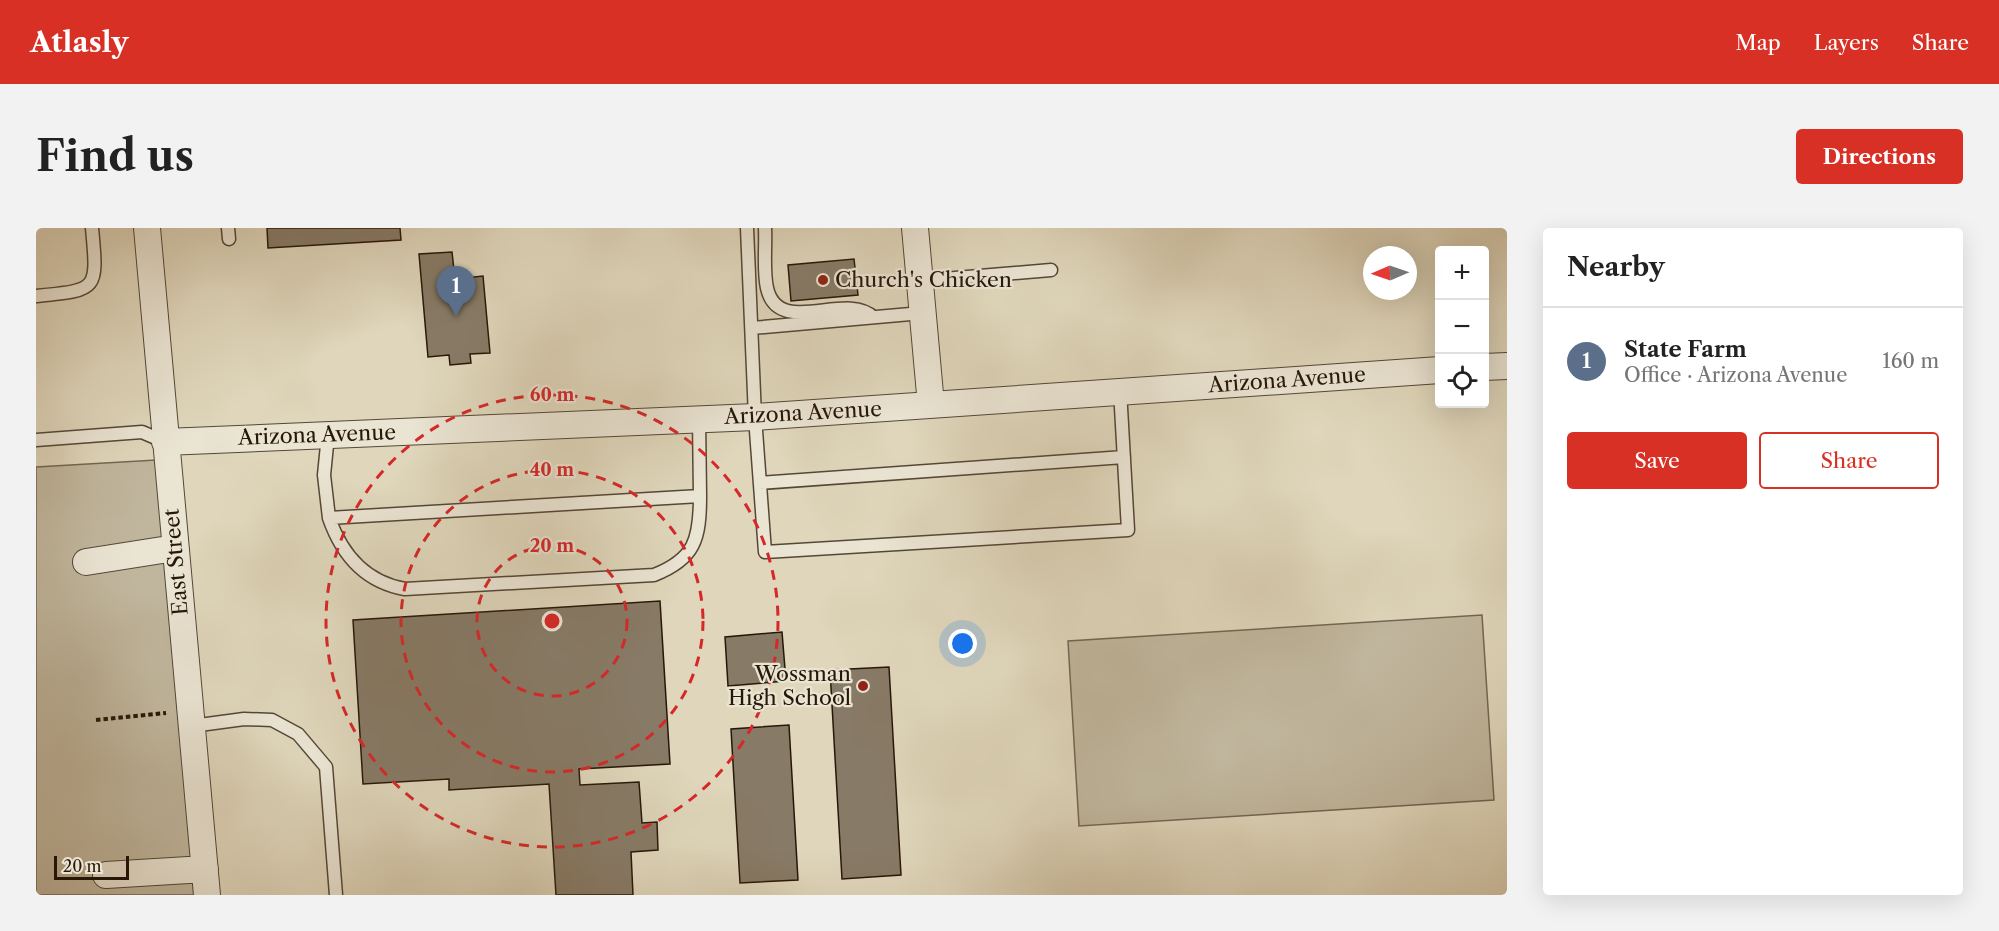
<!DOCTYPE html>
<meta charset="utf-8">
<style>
body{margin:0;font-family:"Libre Caslon Text",serif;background:#f2f2f2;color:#222}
.controls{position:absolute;right:18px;top:18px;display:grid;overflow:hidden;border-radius:6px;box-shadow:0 6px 24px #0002}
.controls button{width:54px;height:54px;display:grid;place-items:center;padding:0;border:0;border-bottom:2px solid #e0e0e0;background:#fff;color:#222;font:30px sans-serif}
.compass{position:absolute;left:1327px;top:18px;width:54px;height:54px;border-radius:50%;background:#fff;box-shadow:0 6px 24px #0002;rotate:268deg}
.scale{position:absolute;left:18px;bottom:15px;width:75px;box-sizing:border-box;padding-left:6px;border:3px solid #271709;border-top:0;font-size:16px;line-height:21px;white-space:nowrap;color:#271709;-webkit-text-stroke:4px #eae4d3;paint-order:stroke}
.you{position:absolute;left:927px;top:416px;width:21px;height:21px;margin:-15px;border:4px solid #fff;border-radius:50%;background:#1a73e8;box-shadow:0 0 0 9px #1a73e833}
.badge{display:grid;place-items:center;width:39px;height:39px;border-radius:50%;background:#d93025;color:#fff;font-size:20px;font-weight:700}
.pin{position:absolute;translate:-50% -50px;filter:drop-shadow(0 2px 3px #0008)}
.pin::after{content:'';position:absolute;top:32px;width:21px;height:18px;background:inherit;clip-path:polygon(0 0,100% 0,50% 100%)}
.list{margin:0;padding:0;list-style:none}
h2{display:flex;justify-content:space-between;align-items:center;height:78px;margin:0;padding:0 24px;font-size:26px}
h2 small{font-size:20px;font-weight:400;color:#767676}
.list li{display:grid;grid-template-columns:39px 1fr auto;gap:18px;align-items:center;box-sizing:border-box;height:108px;padding:0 24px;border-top:2px solid #e0e0e0}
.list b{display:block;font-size:22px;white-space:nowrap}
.list p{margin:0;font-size:20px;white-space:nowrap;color:#767676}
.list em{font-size:20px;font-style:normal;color:#767676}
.actions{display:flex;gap:12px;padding:18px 24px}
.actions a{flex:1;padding:14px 0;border:2px solid #d93025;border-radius:6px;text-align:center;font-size:21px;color:#d93025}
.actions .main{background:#d93025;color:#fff}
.icon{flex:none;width:33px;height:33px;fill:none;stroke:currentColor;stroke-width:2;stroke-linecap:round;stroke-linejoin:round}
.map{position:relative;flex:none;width:1471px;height:667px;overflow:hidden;border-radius:6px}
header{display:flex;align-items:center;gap:36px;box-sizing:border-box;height:84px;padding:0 30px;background:#d93025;color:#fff}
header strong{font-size:28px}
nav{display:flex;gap:33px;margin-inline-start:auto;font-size:21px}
.intro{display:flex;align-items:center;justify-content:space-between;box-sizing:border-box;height:144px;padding:0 36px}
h1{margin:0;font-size:42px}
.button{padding:15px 27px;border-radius:6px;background:#d93025;color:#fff;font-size:21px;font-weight:700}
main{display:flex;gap:36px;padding:0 36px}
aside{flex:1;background:#fff;border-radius:6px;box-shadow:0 6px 24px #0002}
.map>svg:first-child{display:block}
.green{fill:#c0b69d;stroke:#746653;stroke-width:1.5}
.building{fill:#877a66;stroke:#271709;stroke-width:1.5}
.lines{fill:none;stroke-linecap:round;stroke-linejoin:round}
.lane-casing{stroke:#554736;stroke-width:15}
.street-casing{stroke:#554736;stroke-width:28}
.path{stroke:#271709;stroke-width:4;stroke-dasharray:4.5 3;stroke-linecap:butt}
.lane{stroke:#eae4d3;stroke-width:12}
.street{stroke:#eae4d3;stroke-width:26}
.ring{fill:none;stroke:#d62828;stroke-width:3;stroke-dasharray:10 8}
.poi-dot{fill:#8f2418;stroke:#eae4d3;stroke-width:2}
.labels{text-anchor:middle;stroke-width:4.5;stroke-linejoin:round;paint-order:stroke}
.poi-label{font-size:21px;fill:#271709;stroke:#eae4d3;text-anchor:start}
.street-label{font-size:21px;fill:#271709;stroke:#eae4d3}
.centre{fill:#d62828;stroke:#eae4d3;stroke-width:3}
.ring-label{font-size:18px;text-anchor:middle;font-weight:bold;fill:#d62828;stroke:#eae4d3;stroke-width:4.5;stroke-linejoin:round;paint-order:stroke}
</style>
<header>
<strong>Atlasly</strong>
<nav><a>Map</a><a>Layers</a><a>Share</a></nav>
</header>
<div class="intro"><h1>Find us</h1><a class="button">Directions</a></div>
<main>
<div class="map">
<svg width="1471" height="667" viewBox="0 0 1471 667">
<rect width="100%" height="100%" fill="#dfd6bb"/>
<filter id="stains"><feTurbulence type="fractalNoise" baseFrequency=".00333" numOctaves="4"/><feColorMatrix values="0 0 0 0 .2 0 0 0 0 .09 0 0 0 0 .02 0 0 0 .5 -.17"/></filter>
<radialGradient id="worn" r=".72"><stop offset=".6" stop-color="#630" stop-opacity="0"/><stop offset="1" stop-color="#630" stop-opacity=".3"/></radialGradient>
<path class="green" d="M120,232L171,667H0V239Z
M1446,387L1458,572L1043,598L1032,413Z"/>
<path class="building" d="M231,0H364L365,12L232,20Z
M416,24L419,51L447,48L454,125L434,126L435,135L414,137L413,127L392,129L383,26Z
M818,31L822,67L755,73L752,37Z
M624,373L634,536L543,541L544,557L603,554L606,595L621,594L622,622L595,624L597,667H520L513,556L413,562V551L327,556L317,392Z
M746,404L750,453L692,458L689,409Z
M853,439L865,647L806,651L794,442Z
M753,497L762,652L704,655L695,501Z"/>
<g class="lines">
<g class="lane-casing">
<path id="lane" d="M192,0L193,11
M711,0L719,189L729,324L1092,302L1084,162
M729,0C730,19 727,42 731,60C742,110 810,63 837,89
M883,53L1015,42
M0,68C62,62 62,63 56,0
M716,100L886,85
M292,207L288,247L293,290L664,268L663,191
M0,212L106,204L129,214
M724,255L1088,229
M293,290C306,327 329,354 369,361L618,347C659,331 664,311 664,268
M156,498L208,491L236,492L262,506L290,539L300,667"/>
</g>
<g class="street-casing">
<path id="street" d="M111,0L171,667
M879,0L895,177
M1448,139L1471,138
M129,214L719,189L1404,142
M50,334L139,320
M70,647L169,641"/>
</g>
<path class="path" d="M60,492L130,485"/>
<use href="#lane" class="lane"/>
<use href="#street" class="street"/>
</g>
<g class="ring">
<circle cx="516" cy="393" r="75"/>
<circle cx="516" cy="393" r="151"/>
<circle cx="516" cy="393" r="226"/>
</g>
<g class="poi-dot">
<circle cx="787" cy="52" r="6"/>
<circle cx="827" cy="458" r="6"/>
</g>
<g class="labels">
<g class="poi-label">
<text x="799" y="59">Church's Chicken</text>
<text x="815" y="453" text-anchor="end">Wossman<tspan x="815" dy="24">High School</tspan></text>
</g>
<g class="street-label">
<text transform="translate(1251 152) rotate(-4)" y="7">Arizona Avenue</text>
<text transform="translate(767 185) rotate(-3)" y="7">Arizona Avenue</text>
<text transform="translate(281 207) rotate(-2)" y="7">Arizona Avenue</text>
<text transform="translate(140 334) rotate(-95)" y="7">East Street</text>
</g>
</g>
<circle cx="516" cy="393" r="9" class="centre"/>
<g class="ring-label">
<text x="516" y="173">60 m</text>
<text x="516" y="248">40 m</text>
<text x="516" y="324">20 m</text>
</g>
<rect width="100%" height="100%" filter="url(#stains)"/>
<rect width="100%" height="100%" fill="url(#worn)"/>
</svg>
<div class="controls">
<button>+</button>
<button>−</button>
<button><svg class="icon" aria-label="locate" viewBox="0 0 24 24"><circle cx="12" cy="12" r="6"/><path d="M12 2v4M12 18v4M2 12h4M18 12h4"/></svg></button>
</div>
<svg class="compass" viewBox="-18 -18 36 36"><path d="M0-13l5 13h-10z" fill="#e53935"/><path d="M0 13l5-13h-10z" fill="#767676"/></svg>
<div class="scale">20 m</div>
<div class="you"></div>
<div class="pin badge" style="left:420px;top:88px;background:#5c6f8a">1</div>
</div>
<aside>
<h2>Nearby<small></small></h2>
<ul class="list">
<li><span class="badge" style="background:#5c6f8a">1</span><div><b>State Farm</b><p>Office · Arizona Avenue</p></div><em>160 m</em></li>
</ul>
<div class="actions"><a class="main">Save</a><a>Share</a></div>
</aside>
</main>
